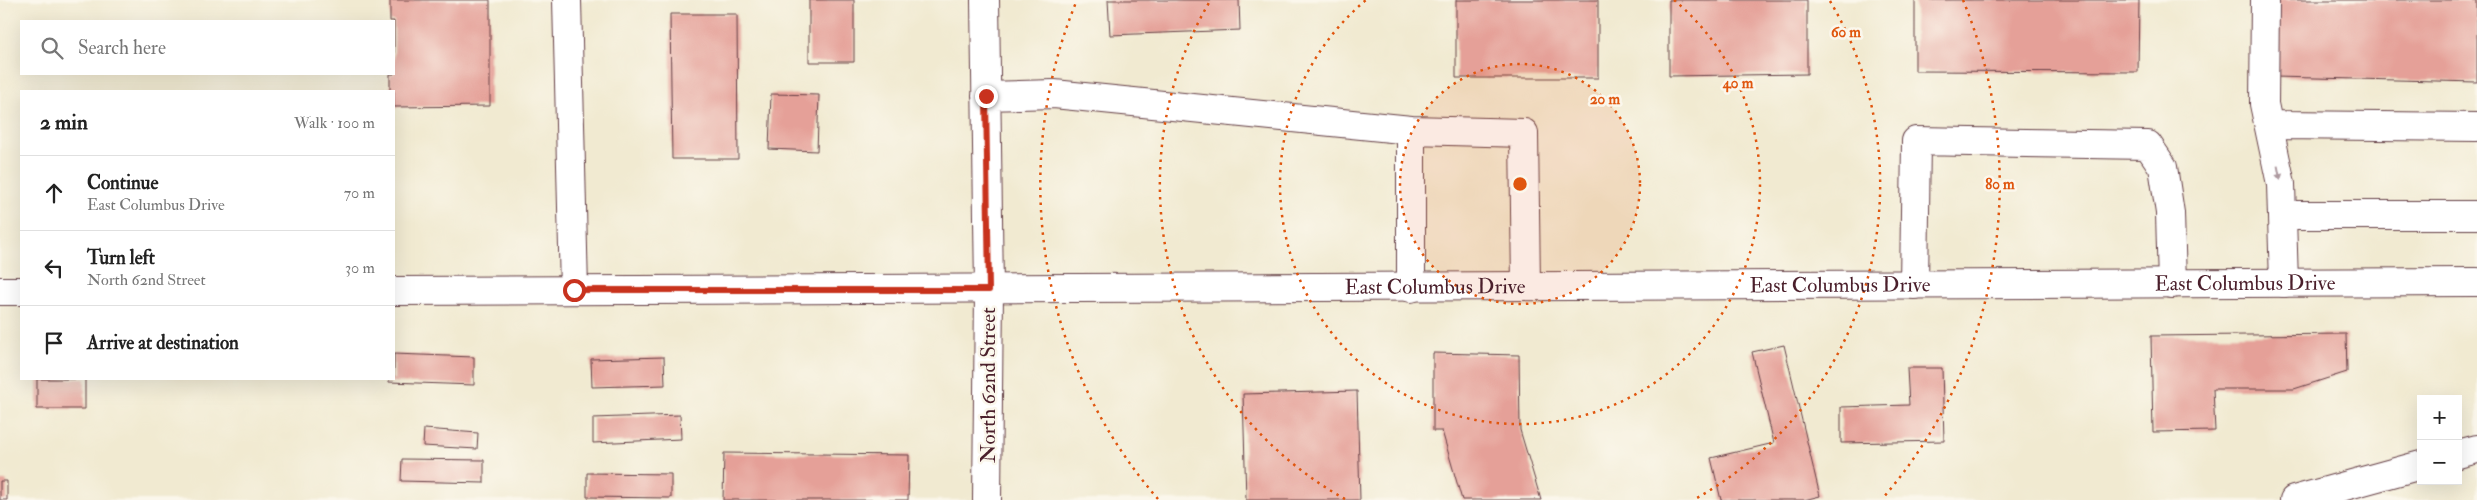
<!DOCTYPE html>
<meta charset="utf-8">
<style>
body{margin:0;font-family:"IM FELL Double Pica",serif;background:#f6f6f6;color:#222}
.controls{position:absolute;right:15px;bottom:15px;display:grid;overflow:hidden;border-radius:0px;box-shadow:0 5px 20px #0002}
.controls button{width:45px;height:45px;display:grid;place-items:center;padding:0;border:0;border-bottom:1px solid #e0e0e0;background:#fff;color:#222;font:25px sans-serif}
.stop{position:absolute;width:15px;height:15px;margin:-11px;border:4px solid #c8321e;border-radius:50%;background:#fff}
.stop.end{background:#c8321e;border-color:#fff;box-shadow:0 1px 5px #0008}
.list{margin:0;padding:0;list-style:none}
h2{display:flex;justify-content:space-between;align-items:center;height:65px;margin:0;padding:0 20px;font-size:21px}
h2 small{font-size:16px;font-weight:400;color:#767676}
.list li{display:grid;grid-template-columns:32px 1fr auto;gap:15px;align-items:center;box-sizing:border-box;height:75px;padding:0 20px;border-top:1px solid #e0e0e0}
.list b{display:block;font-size:19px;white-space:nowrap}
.list p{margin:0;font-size:16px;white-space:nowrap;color:#767676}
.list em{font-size:16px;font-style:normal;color:#767676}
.icon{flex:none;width:28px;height:28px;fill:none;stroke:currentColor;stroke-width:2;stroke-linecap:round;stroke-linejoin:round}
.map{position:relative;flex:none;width:2477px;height:500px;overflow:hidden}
.search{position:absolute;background:#fff;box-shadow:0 5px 20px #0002;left:20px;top:20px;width:375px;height:55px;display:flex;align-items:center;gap:12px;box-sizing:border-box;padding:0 18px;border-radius:0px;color:#767676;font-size:19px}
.panel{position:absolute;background:#fff;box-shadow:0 5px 20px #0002;left:20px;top:90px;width:375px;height:290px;border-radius:0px}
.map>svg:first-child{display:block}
.building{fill:#e5a098}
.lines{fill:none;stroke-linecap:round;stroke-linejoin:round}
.minor-casing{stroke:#633d44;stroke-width:30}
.major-casing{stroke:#633d44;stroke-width:30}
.minor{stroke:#fff;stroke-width:28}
.major{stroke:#fff;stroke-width:28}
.oneway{fill:#ae9aa0}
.route{stroke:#c8321e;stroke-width:6}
.ring{fill:none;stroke:#e0560e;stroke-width:2.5;stroke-dasharray:2.5 5}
.labels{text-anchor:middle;stroke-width:5;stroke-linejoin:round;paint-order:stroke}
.street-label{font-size:21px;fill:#4a1f2b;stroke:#fbf7ec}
.centre{fill:#e0560e;stroke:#fbf7ec;stroke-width:2.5}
.ring-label{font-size:15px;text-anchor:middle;font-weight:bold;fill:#e0560e;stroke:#fbf7ec;stroke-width:5;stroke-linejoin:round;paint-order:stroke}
</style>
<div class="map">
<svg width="2477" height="500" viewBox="0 0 2477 500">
<rect width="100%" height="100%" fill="#fbf7ec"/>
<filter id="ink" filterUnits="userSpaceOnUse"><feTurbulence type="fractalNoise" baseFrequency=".02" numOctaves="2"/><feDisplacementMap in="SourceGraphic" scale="10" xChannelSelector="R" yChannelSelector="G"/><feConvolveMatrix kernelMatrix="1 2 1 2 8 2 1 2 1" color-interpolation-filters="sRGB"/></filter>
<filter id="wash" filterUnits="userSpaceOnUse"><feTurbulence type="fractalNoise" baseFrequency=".0096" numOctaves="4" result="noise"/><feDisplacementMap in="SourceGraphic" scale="20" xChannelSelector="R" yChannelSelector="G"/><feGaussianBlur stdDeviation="1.12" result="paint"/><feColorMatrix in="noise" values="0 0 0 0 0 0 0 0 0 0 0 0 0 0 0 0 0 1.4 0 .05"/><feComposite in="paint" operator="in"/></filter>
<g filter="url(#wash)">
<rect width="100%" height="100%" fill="#f1ead1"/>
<g id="blocks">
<path class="building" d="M390,0H490V106L394,107V91H390V74H394V21H390Z
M809,0H854V62H809Z
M1108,0H1239L1240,30L1110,35Z
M1456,0H1598V78H1456Z
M1669,0H1807V74L1669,76Z
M1915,0H2139L2138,72L1915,71Z
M2277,0H2477V82L2275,77Z
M670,14H737L738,159H672Z
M771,94L819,95L817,151L769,149Z
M2346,334L2347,372L2294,389H2213L2215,431L2153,432L2151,336Z
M1784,345L1820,496L1804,500H1721L1711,458L1774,443L1752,352Z
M1433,353L1519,355L1520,430L1541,500H1462L1442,431H1433Z
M394,354L474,357V385L389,382V379H394Z
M664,357L665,385L592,387L591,359Z
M1907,368H1942L1944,441L1841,443V407L1909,405Z
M37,379H85V409H37Z
M1357,391L1360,500H1246L1243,394Z
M680,415L681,439L593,443V418Z
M424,429L478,433L477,449L423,446Z
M724,453L909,455L908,500H723Z
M402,459L484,460V483L401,481Z
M587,473L671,474V498L587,497Z
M0,481H7V500H0Z"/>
</g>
</g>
<g filter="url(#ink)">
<use href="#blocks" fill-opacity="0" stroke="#633d44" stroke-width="1"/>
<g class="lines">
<g class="minor-casing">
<path id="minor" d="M567,0L574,290
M985,0L989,290L987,500
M2265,0L2264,104L2281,184L2284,283
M986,96L1054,94L1411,130
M2270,125L2477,127
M2282,215H2477
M1914,285L1916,141L2148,145L2163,167L2170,213L2172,284
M1411,288V130L1524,133L1526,286
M2458,454L2477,449
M2294,500L2421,465"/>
</g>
<g class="major-casing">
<g id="major">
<path d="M0,291H21"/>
<path id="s1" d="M394,291L2477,282"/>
</g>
</g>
<use href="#minor" class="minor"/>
<use href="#major" class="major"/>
</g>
<defs><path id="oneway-solid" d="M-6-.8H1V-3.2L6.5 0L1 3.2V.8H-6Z" transform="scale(1.25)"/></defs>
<use class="oneway" href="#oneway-solid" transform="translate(2279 173) rotate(79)"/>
</g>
<g class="lines" filter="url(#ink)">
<path class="route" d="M574,290H989L986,96"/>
</g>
<circle cx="1520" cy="184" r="120" fill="#e0560e" fill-opacity=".12"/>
<g class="ring">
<circle cx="1520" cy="184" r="120"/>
<path d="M1674 0A240 240 0 1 1 1366 0"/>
<path d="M1345 499A360 360 0 0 1 1210 1M1830 1A360 360 0 0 1 1695 499"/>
<path d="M1158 499A480 480 0 0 1 1077 0M1963 0A480 480 0 0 1 1882 499"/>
</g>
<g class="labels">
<g class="street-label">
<text dy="7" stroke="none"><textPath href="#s1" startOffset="1851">East Columbus Drive</textPath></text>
<text dy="7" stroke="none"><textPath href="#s1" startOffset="1446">East Columbus Drive</textPath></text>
<text dy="7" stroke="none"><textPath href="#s1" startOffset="1041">East Columbus Drive</textPath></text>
<text transform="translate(988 385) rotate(-90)" y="7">North 62nd Street</text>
</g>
</g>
<circle cx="1520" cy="184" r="8" class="centre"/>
<g class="ring-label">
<text x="1846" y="37">60 m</text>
<text x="1738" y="88">40 m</text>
<text x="1605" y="104">20 m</text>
<text x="2000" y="189">80 m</text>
</g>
</svg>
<div class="controls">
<button>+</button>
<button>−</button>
</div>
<div class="stop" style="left:574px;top:290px"></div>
<div class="stop end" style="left:986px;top:96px"></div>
<div class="search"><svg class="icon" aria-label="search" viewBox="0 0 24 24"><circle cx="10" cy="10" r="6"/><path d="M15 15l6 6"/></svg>Search here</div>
<section class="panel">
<h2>2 min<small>Walk · 100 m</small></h2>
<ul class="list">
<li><svg class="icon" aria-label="ahead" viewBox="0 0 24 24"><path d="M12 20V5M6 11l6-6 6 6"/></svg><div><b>Continue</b><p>East Columbus Drive</p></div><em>70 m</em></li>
<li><svg class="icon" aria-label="left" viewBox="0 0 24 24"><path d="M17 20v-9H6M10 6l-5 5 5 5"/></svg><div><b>Turn left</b><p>North 62nd Street</p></div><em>30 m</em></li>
<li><svg class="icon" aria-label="arrive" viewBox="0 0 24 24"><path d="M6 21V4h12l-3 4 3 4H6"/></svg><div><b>Arrive at destination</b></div></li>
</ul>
</section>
</div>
